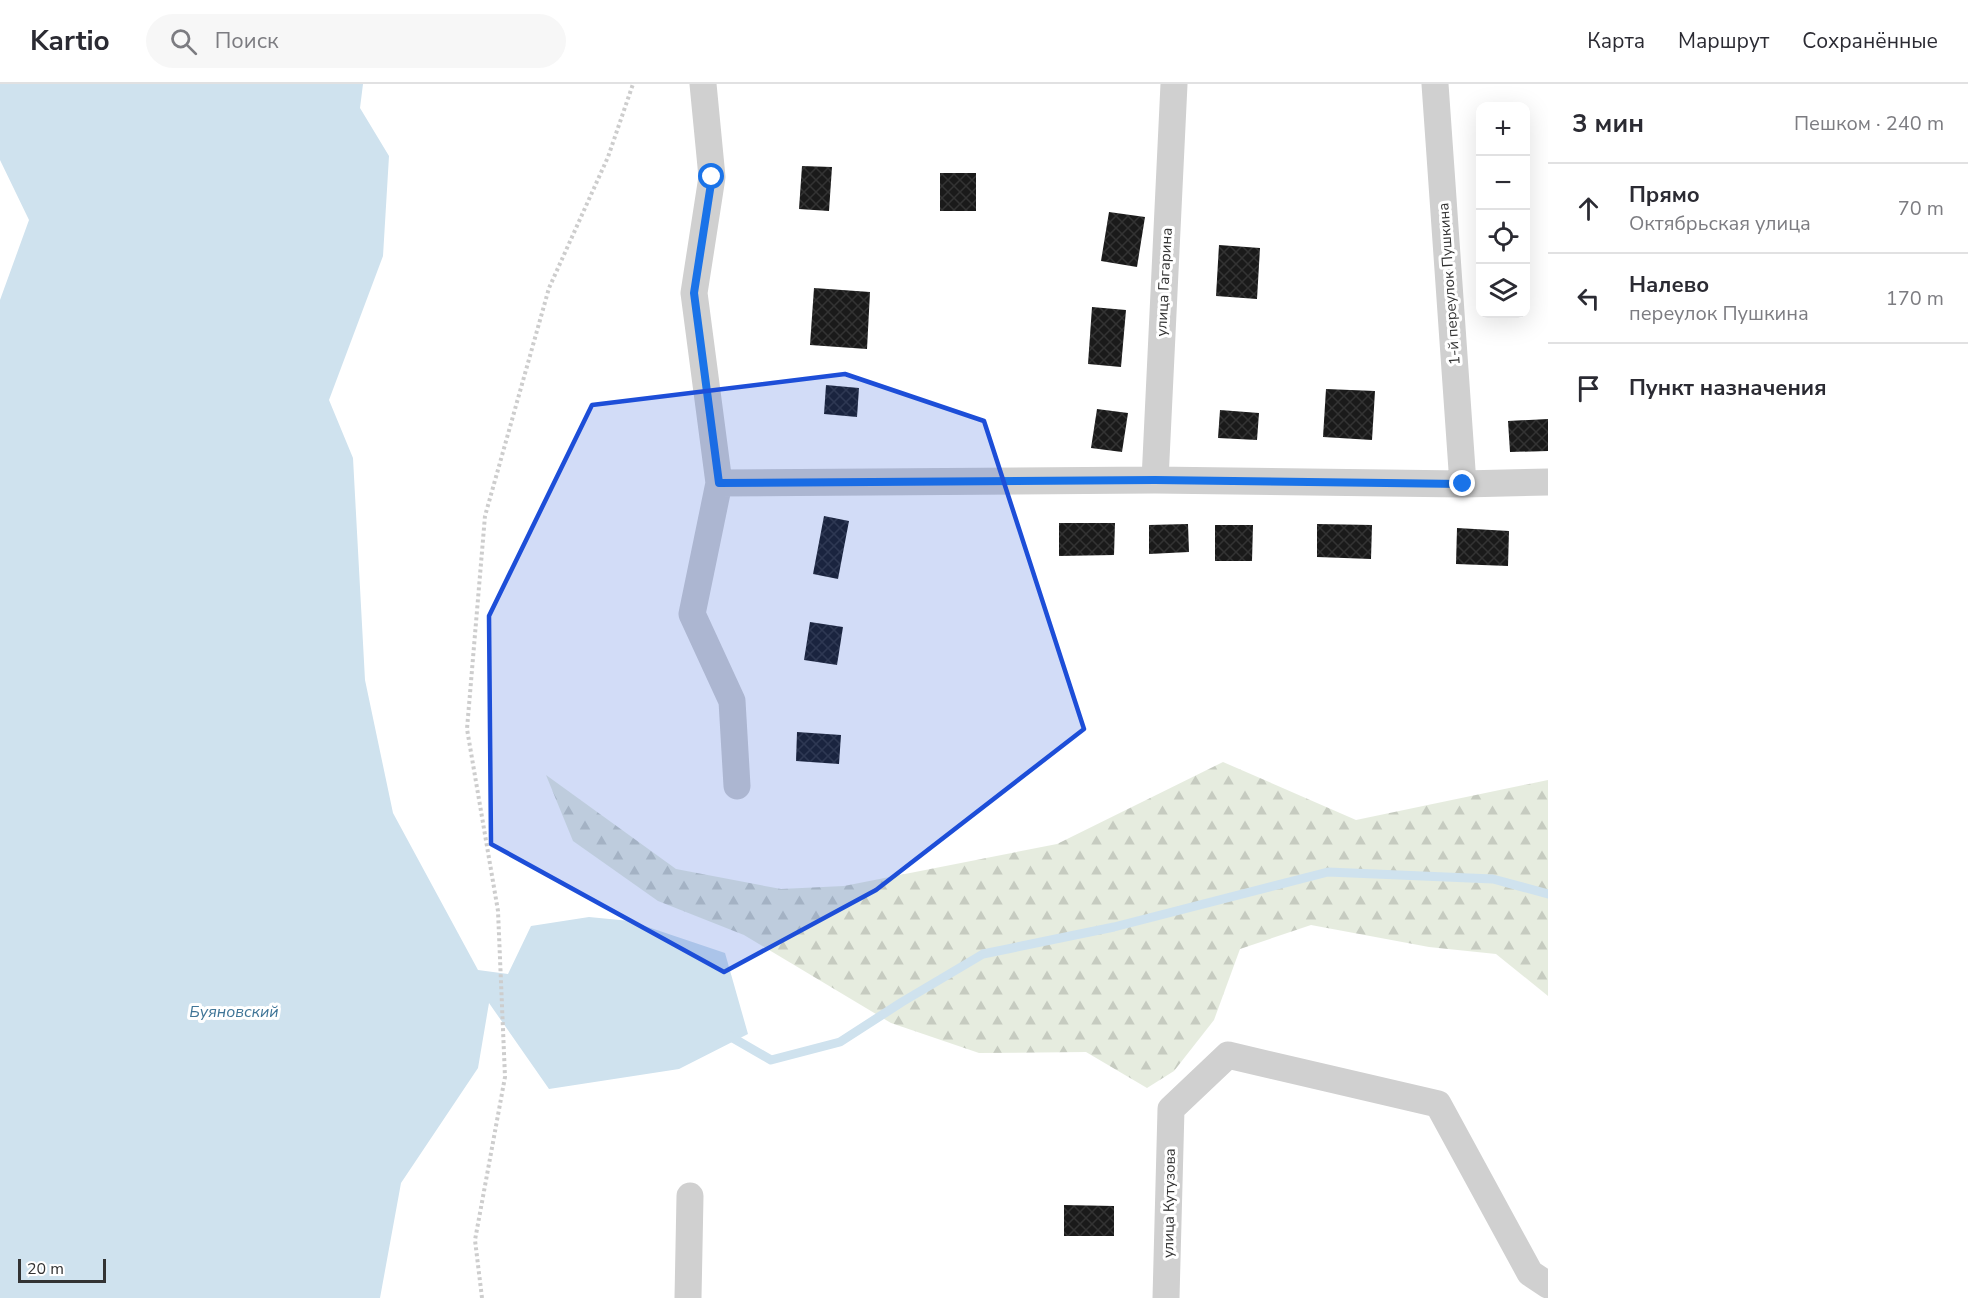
<!DOCTYPE html>
<html lang="ru">
<meta charset="utf-8">
<style>
body{margin:0;font-family:"Nunito Sans",sans-serif;background:#f7f7f7;color:#2b2b33}
.controls{position:absolute;right:18px;top:18px;display:grid;overflow:hidden;border-radius:12px;box-shadow:0 6px 24px #0002}
.controls button{width:54px;height:54px;display:grid;place-items:center;padding:0;border:0;border-bottom:2px solid #e1e1e2;background:#fff;color:#2b2b33;font:30px sans-serif}
.scale{position:absolute;left:18px;bottom:15px;width:88px;box-sizing:border-box;padding-left:6px;border:3px solid #333;border-top:0;font-size:16px;line-height:21px;white-space:nowrap;color:#333;-webkit-text-stroke:4px #fff;paint-order:stroke}
.stop{position:absolute;width:18px;height:18px;margin:-14px;border:4px solid #1a73e8;border-radius:50%;background:#fff}
.stop.end{background:#1a73e8;border-color:#fff;box-shadow:0 2px 6px #0008}
.list{margin:0;padding:0;list-style:none}
h2{display:flex;justify-content:space-between;align-items:center;height:78px;margin:0;padding:0 24px;font-size:26px}
h2 small{font-size:20px;font-weight:400;color:#7c7c81}
.list li{display:grid;grid-template-columns:39px 1fr auto;gap:18px;align-items:center;box-sizing:border-box;height:90px;padding:0 24px;border-top:2px solid #e1e1e2}
.list b{display:block;font-size:22px;white-space:nowrap}
.list p{margin:0;font-size:20px;white-space:nowrap;color:#7c7c81}
.list em{font-size:20px;font-style:normal;color:#7c7c81}
.icon{flex:none;width:33px;height:33px;fill:none;stroke:currentColor;stroke-width:2;stroke-linecap:round;stroke-linejoin:round}
.map{position:relative;flex:none;width:1548px;height:1214px;overflow:hidden}
header{display:flex;align-items:center;gap:36px;box-sizing:border-box;height:84px;padding:0 30px;background:#fff;border-bottom:2px solid #e1e1e2}
header strong{font-size:28px}
nav{display:flex;gap:33px;margin-inline-start:auto;font-size:21px}
.search{width:420px;height:54px;background:#f7f7f7;display:flex;align-items:center;gap:15px;box-sizing:border-box;padding:0 21px;border-radius:33px;color:#7c7c81;font-size:22px}
main{display:flex}
aside{flex:1;background:#fff}
.map>svg:first-child{display:block}
.forest{fill:url(#forest-firs)}
.water{fill:#cfe2ee}
.lines{fill:none;stroke-linecap:round;stroke-linejoin:round}
.stream{stroke:#cfe2ee;stroke-width:9}
.building{fill:url(#building-cross-hatch)}
.path{stroke:#cdcdcd;stroke-width:4;stroke-dasharray:3 3;stroke-linecap:butt}
.minor{stroke:#d0d0d0;stroke-width:27}
.route{stroke:#1a73e8;stroke-width:8}
.marked{fill:#1d4ed8;fill-opacity:0.2;stroke:#1d4ed8;stroke-width:4.5;stroke-linejoin:round}
.labels{text-anchor:middle;stroke-width:6;stroke-linejoin:round;paint-order:stroke}
.street-label{font-size:15px;fill:#333;stroke:#fff}
.water-label{font-size:16px;font-style:italic;fill:#3f7597;stroke:#fff}
</style>
<header>
<strong>Kartio</strong>
<div class="search"><svg class="icon" aria-label="search" viewBox="0 0 24 24"><circle cx="10" cy="10" r="6"/><path d="M15 15l6 6"/></svg>Поиск</div>
<nav><a>Карта</a><a>Маршрут</a><a>Сохранённые</a></nav>
</header>
<main>
<div class="map">
<svg width="1548" height="1214" viewBox="0 0 1548 1214">
<defs>
<pattern id="forest-firs" width="22" height="20" patternUnits="userSpaceOnUse" patternTransform="scale(1.5)"><rect width="22" height="20" fill="#e6ecdf"/><path d="M5 1l3.5 6h-7zM16 11l3.5 6h-7z" fill="#c6cbc0"/></pattern>
<pattern id="building-cross-hatch" width="8" height="8" patternUnits="userSpaceOnUse" patternTransform="scale(1.5)"><rect width="8" height="8" fill="#1a1a1a"/><path d="M0 0l8 8M0 8l8-8" fill="none" stroke="#333"/></pattern>
</defs>
<rect width="100%" height="100%" fill="#fff"/>
<path class="forest" d="M1223,678L1356,736L1548,696V912L1496,870L1429,863L1311,841L1240,865L1214,936L1174,987L1147,1004L1086,968L979,969L891,939L744,851L658,817L573,757L546,691L676,785L781,805L844,802L1057,760Z"/>
<path class="water" d="M0,0H363L360,24L389,72L383,172L329,316L353,374L365,596L393,729L478,886L508,890L531,842L589,833L630,837L725,869L748,950L679,985L549,1005L489,919L478,984L401,1099L380,1214H0V216L29,136L0,76Z"/>
<g class="lines">
<path class="stream" d="M726,950L771,976L840,958L902,918L983,870L1114,843L1328,788L1493,795L1548,810"/>
</g>
<path class="building" d="M802,82L832,83L829,127L799,125Z
M940,89H976V127H940Z
M1109,128L1145,133L1137,183L1101,177Z
M1219,161L1260,164L1257,215L1216,212Z
M814,204L870,208L867,265L810,261Z
M1092,223L1126,226L1121,283L1088,280Z
M826,301L859,304L857,333L824,330Z
M1326,305L1375,307L1372,356L1323,353Z
M1097,325L1128,329L1122,368L1091,364Z
M1220,326L1259,329L1257,356L1218,354Z
M1548,335V367L1510,368L1508,337Z
M824,432L849,437L838,495L813,490Z
M1059,439H1115L1114,471L1059,472Z
M1188,440L1189,468L1149,470V441Z
M1317,440L1372,441L1371,475L1317,473Z
M1215,441H1253L1252,477H1215Z
M1457,444L1509,447L1508,482L1456,480Z
M810,538L843,543L837,581L804,576Z
M797,648L841,651L839,680L796,677Z
M1064,1121L1114,1122V1152H1064Z"/>
<g class="lines">
<path class="path" d="M482,1214L475,1156L505,993L498,827L467,645L485,432L549,204L608,73L633,0"/>
<path class="minor" d="M703,0L712,93L694,209L719,399L692,530L732,617L737,702
M1435,0L1463,400
M1155,396L1174,0
M719,399L1155,396L1463,400L1548,398
M688,1214L690,1112
M1166,1214L1171,1025L1228,971L1438,1020L1530,1189L1548,1201"/>
</g>
<g class="lines">
<path class="route" d="M712,93L694,209L719,399L1155,396L1463,400"/>
</g>
<path class="marked" d="M845,290L984,337L1084,645L876,806L724,888L491,760L489,532L592,321Z"/>
<g class="labels">
<g class="street-label">
<text transform="translate(1164 198) rotate(-87)" y="5">улица Гагарина</text>
<text transform="translate(1449 200) rotate(-94)" y="5">1-й переулок Пушкина</text>
<text transform="translate(1169 1119) rotate(-89)" y="5">улица Кутузова</text>
</g>
<g class="water-label">
<text x="234" y="933">Буяновский</text>
</g>
</g>
</svg>
<div class="controls">
<button>+</button>
<button>−</button>
<button><svg class="icon" aria-label="locate" viewBox="0 0 24 24"><circle cx="12" cy="12" r="6"/><path d="M12 2v4M12 18v4M2 12h4M18 12h4"/></svg></button>
<button><svg class="icon" aria-label="layers" viewBox="0 0 24 24"><path d="M12 4l9 5-9 5-9-5zM3 14l9 5 9-5"/></svg></button>
</div>
<div class="scale">20 m</div>
<div class="stop" style="left:712px;top:93px"></div>
<div class="stop end" style="left:1463px;top:400px"></div>
</div>
<aside>
<h2>3 мин<small>Пешком · 240 m</small></h2>
<ul class="list">
<li><svg class="icon" aria-label="ahead" viewBox="0 0 24 24"><path d="M12 20V5M6 11l6-6 6 6"/></svg><div><b>Прямо</b><p>Октябрьская улица</p></div><em>70 m</em></li>
<li><svg class="icon" aria-label="left" viewBox="0 0 24 24"><path d="M17 20v-9H6M10 6l-5 5 5 5"/></svg><div><b>Налево</b><p>переулок Пушкина</p></div><em>170 m</em></li>
<li><svg class="icon" aria-label="arrive" viewBox="0 0 24 24"><path d="M6 21V4h12l-3 4 3 4H6"/></svg><div><b>Пункт назначения</b></div></li>
</ul>
</aside>
</main>
